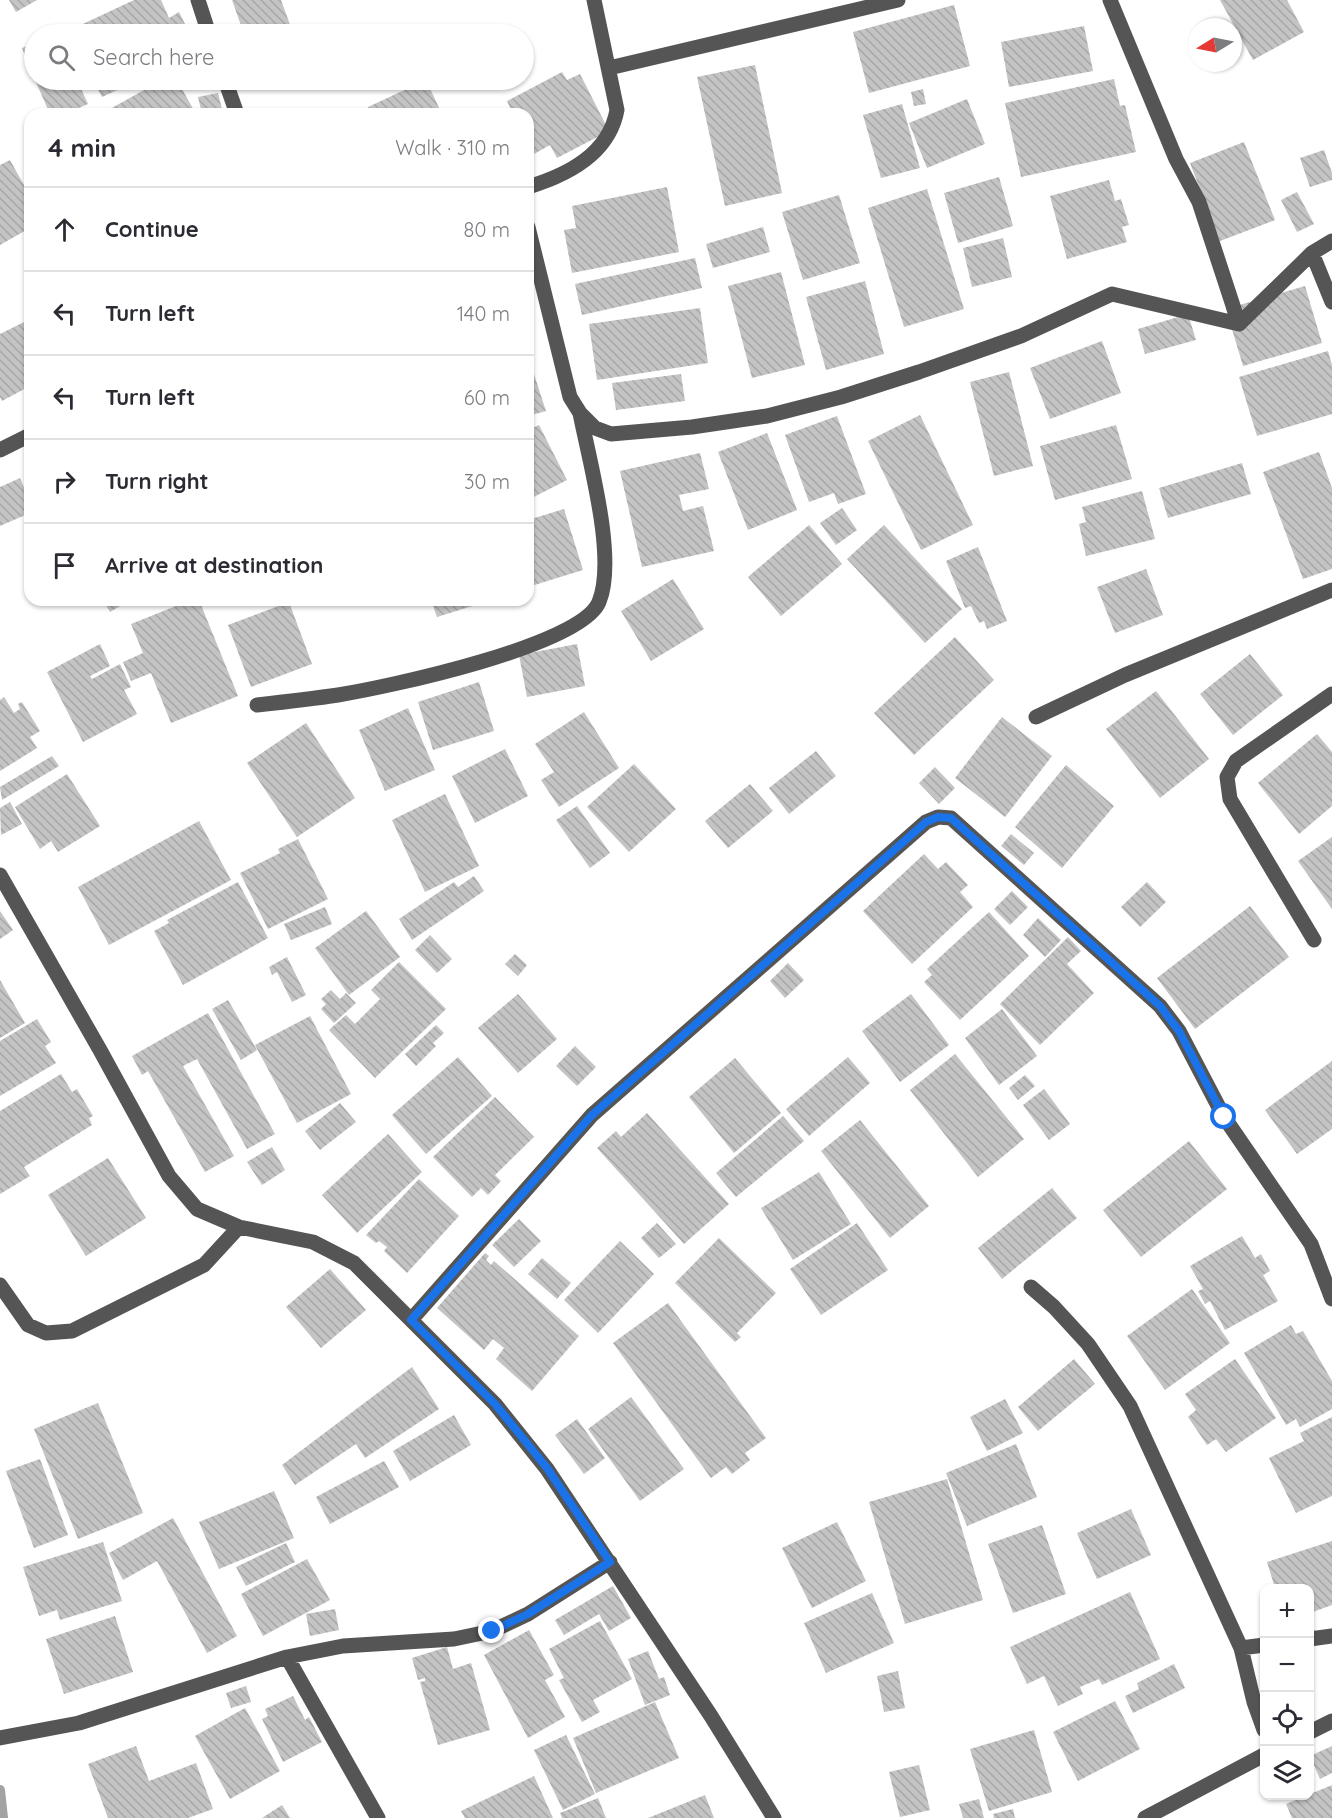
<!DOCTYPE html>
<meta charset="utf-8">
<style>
body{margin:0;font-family:Quicksand,sans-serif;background:#f2f2f3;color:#2b2b33}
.controls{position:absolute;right:18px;bottom:18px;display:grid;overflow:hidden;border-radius:12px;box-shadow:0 2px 4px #0004}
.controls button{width:54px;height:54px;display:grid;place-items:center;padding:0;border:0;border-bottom:2px solid #e1e1e2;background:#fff;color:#2b2b33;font:30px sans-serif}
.compass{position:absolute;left:1188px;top:18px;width:54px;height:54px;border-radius:50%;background:#fff;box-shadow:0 2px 4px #0004;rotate:260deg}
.stop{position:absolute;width:18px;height:18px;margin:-14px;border:4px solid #1a73e8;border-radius:50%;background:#fff}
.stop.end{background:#1a73e8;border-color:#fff;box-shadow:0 2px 6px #0008}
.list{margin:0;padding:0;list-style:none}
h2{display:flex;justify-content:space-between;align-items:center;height:78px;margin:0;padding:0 24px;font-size:26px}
h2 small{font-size:20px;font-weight:400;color:#7c7c81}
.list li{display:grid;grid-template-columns:39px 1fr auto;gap:18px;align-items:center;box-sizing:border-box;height:84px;padding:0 24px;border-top:2px solid #e1e1e2}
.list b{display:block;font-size:22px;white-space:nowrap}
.list em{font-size:20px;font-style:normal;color:#7c7c81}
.icon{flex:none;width:33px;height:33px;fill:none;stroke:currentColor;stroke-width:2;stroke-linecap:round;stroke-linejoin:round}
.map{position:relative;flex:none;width:1332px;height:1818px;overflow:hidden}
.search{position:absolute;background:#fff;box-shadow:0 2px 4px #0004;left:24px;top:24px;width:510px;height:66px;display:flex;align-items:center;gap:15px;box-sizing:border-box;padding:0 21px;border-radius:33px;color:#7c7c81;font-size:22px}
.panel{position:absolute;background:#fff;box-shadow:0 2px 4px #0004;left:24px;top:108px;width:510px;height:498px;border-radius:18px}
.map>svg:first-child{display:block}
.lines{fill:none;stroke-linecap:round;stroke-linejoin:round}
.stream{stroke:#a3a3a3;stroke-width:10}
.building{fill:url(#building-back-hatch)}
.minor{stroke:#555;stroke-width:15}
.route{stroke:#1a73e8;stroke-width:8}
</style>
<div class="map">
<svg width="1332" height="1818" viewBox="0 0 1332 1818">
<defs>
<pattern id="building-back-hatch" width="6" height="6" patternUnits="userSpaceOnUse" patternTransform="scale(1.5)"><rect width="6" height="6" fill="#c4c4c4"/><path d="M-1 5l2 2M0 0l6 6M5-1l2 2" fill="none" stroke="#a7a7a7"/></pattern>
</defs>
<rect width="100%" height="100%" fill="#fff"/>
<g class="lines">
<path class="stream" d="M0,1790L3,1818"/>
</g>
<path class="building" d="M9,0H37L16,12Z
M134,0H161L169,18L179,12L190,34H72L70,30Z
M232,0H281L292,30L280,34H244Z
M1220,0H1287L1304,32L1253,60Z
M954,5L970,66L869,93L853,32Z
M1084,26L1093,71L1009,87L1001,42Z
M34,43V79L22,48Z
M755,65L782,193L725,206L697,77Z
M562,72L567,80L580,74L609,131L557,158L550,145L534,154L528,143V114H513L507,101Z
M1114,79L1120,106L1125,105L1136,152L1021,177L1005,103Z
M35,80H77L88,104L65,114H50Z
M93,80H139L102,97Z
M162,80H177L196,114H101Z
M426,80L442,114H371L368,107Z
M923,89L926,104L914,106L911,92Z
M218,93L223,113L202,114L198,97Z
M967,99L985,144L927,168L909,123Z
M902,104L920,168L881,178L863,115Z
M1244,142L1275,220L1220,241L1190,163Z
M1324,150L1332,173V180L1310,187L1300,158Z
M10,160L30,196V228L0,245V165Z
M999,177L1013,226L958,243L944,193Z
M1109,180L1115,201L1121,199L1129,225L1122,227L1127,242L1067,259L1050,196Z
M667,187L679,252L572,273L564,230L576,228L572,206Z
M927,189L964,309L904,327L868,208Z
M1297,192L1314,224L1297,232L1281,200Z
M839,195L860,263L803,280L782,212Z
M763,227L770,252L713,268L706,244Z
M1003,238L1012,277L972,287L963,248Z
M695,258L702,288L582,315L575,284Z
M781,272L805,365L752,378L728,286Z
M865,281L884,354L826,370L806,297Z
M1305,286L1322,343L1243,366L1226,309Z
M700,308L708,363L597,380L589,324Z
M1188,314L1196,340L1145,354L1138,329Z
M30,319V386L2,401L0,397V334Z
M1102,341L1121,393L1050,419L1030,368Z
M1328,351L1332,365V414L1257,436L1239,377Z
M530,362L546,411L528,416V363Z
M1009,372L1033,466L994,476L970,382Z
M681,374L685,401L616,410L612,383Z
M920,415L973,525L921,550L868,441Z
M837,416L866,494L838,504L834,493L809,502L785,435Z
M539,425L567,480L528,500V430Z
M1116,425L1132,479L1055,500L1040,446Z
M767,433L797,510L748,530L718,452Z
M1319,452L1332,488V569L1303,579L1263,472Z
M700,453L709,489L679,495L683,511L703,506L714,551L642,567L620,471Z
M1242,463L1251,494L1168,518L1159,488Z
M20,478L30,502V513L0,526V487Z
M1142,491L1155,539L1086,556L1079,524L1086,522L1082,507Z
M842,508L857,530L836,545L820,523Z
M564,509L583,570L528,587V520Z
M809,525L842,564L781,616L748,577Z
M884,525L962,609L925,643L847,559Z
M978,547L1007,621L987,629L984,621L979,623L971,606L965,608L946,561Z
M1146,569L1163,615L1115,633L1097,587Z
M673,579L704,629L651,661L621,611Z
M103,600H130L110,612Z
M191,600H199L238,696L171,723L151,673L131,681L123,662L143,653L131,624Z
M431,600H485V602L437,617Z
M289,602L312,664L251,687L228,625Z
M955,637L994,680L914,755L874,713Z
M100,644L110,666L90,676L92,679L120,664L131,687L124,690L137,714L83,742L47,672Z
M577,644L585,686L527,697L519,655Z
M1250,654L1283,695L1233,735L1200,694Z
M479,682L494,731L433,750L418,702Z
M1156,691L1209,759L1160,798L1106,729Z
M4,697L14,713L20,709L18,704L22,702L40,731L30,737L37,748L0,771V700Z
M408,708L435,770L385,791L359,730Z
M584,712L619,768L559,807L541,780L554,772L535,744Z
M1002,717L1052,756L1005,817L955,778Z
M306,723L355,798L297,837L247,763Z
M1317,734L1332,752V806L1299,834L1258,783Z
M505,749L528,796L475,823L452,776Z
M816,751L836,776L789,814L769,788Z
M52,756L59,766L2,800L0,787Z
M634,764L676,809L629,852L587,807Z
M1066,765L1114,806L1062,868L1015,827Z
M935,767L955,788L939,804L919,783Z
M67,774L100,826L58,852L51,841L40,849L15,807Z
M750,784L773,811L728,848L705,821Z
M445,794L479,866L425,892L392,820Z
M10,802L22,824L1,835L0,808Z
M577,806L610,853L590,868L556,820Z
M199,821L231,880L109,945L78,887Z
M1011,834L1034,853L1024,865L1001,846Z
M1332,837V909L1298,861Z
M298,839L328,899L268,929L240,873L280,853L278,849Z
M924,854L938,869L946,862L968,885L960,892L973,907L912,964L863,911Z
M474,876L484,891L412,940L399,919L454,882L458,887Z
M238,882L268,938L183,985L154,931L169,923L167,920Z
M1147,882L1166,902L1140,927L1121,907Z
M1012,891L1028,907L1010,925L994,909Z
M1250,906L1289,957L1195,1029L1157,978Z
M325,907L332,924L291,940L284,924Z
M0,911L13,930L0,939Z
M366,911L400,957L349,995L315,948Z
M989,912L1029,956L960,1020L924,982L932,975L927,969Z
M1038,918L1061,940L1045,957L1023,935Z
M430,935L452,959L437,973L415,950Z
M1068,937L1081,951L1067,964L1094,993L1040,1045L1000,1004Z
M515,954L527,965L518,976L505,964Z
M287,957L306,995L292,1002L277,972L272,975L269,967Z
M399,962L446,1009L375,1078L329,1030L346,1015L355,1024L380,999L371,990Z
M788,963L804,980L785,998L770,981Z
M0,980L25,1023L0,1038Z
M331,990L340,999L346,993L356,1003L334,1023L321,1009L326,1004L321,999Z
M518,994L557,1039L518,1073L478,1028Z
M911,994L949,1045L900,1082L862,1031Z
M228,1000L257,1050L241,1060L212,1009Z
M1002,1009L1037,1056L999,1085L965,1038Z
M208,1013L275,1134L247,1149L197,1059L183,1066L234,1156L205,1172L148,1071L142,1075L132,1056Z
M310,1016L351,1094L297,1123L255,1045Z
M37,1019L51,1042L45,1046L56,1063L0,1096V1041Z
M436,1025L444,1033L433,1043L436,1046L416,1066L405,1054Z
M575,1046L596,1067L577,1086L556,1066Z
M955,1054L1024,1139L978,1177L910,1090Z
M458,1057L492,1096L426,1154L392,1115Z
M848,1057L870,1083L809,1136L786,1109Z
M735,1058L781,1113L734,1153L689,1097Z
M1332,1061V1129L1297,1154L1265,1110Z
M61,1074L72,1092L77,1089L93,1116L89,1118L92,1125L24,1167L30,1176L0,1194V1111Z
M1025,1075L1035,1086L1018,1100L1009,1088Z
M1044,1089L1070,1124L1049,1140L1023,1105Z
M495,1097L534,1137L495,1175L501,1181L488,1195L481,1188L472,1197L433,1157Z
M340,1103L356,1122L320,1150L305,1131Z
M647,1113L729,1204L684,1244L597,1148L616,1131L621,1137Z
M783,1116L804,1141L736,1197L716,1173Z
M860,1120L929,1206L890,1238L821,1151Z
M388,1134L422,1172L357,1233L322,1195Z
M1189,1141L1227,1189L1141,1257L1103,1210Z
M272,1147L285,1170L262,1185L247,1162Z
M108,1158L146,1218L86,1256L48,1195Z
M819,1172L851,1224L793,1260L761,1208Z
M419,1179L459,1216L407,1273L384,1251L387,1247L379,1241L376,1243L366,1235Z
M1052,1188L1077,1218L1002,1279L978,1248Z
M519,1219L541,1241L514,1267L492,1245Z
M657,1223L676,1244L659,1258L641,1238Z
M857,1223L888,1270L821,1315L790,1269Z
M1242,1236L1255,1258L1261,1254L1270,1271L1263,1275L1278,1301L1225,1330L1210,1301L1205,1304L1198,1291L1203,1289L1190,1266Z
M719,1238L776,1293L737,1333L741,1337L735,1342L675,1283Z
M620,1241L654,1274L598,1333L564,1300Z
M485,1253L489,1256L486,1260L491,1265L494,1261L579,1336L532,1391L496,1359L504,1348L493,1339L484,1350L437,1308Z
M542,1258L571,1283L557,1299L528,1274Z
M330,1269L366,1310L321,1348L286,1307Z
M1192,1289L1230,1343L1165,1390L1127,1336Z
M668,1303L766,1438L745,1453L750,1460L732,1474L726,1467L711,1478L613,1343Z
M1291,1325L1296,1334L1303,1331L1332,1381V1409L1300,1427L1296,1419L1286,1425L1244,1353Z
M1074,1359L1095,1384L1038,1431L1018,1407Z
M1235,1359L1276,1418L1226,1452L1216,1439L1207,1445L1188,1417L1196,1410L1185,1394Z
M412,1367L439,1409L365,1458L356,1444L295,1485L282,1465Z
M631,1397L684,1469L640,1501L588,1429Z
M1005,1399L1023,1433L987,1451L970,1417Z
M98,1403L143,1513L78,1539L34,1429Z
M454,1415L471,1445L410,1481L393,1451Z
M1332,1417V1496L1296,1513L1269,1458L1304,1441L1300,1433Z
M577,1419L605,1458L584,1474L555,1435Z
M1016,1444L1037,1497L967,1526L946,1473Z
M40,1459L68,1535L34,1548L6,1471Z
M384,1461L399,1487L330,1524L316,1497Z
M947,1479L983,1600L905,1624L869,1502Z
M274,1491L294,1538L219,1569L199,1522Z
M1131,1509L1151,1555L1097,1579L1077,1533Z
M173,1518L237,1636L207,1653L157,1561L123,1580L109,1553Z
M837,1522L866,1581L812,1608L782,1548Z
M1042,1525L1066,1594L1013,1613L988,1544Z
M1332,1541V1605L1310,1613V1588H1275L1267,1562Z
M103,1542L122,1601L60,1620L57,1610L39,1616L23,1567Z
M286,1543L295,1562L246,1586L236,1567Z
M307,1559L330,1600L263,1636L241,1594Z
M613,1586L631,1618L609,1631L599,1614L564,1635L555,1620Z
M1130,1592L1160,1659L1102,1685L1099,1679L1080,1687L1083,1694L1058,1706L1044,1676L1027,1684L1010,1647Z
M872,1593L894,1643L826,1673L804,1623Z
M335,1609L339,1630L310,1636L306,1614Z
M115,1616L133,1672L64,1694L46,1639Z
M600,1621L632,1679L593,1700L600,1712L582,1722L559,1680L564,1678L549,1649Z
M529,1630L554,1675L545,1680L565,1717L528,1738L484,1655Z
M447,1647L453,1669L471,1663L490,1730L438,1745L420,1682L425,1681V1678L418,1680L412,1658Z
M648,1651L659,1679L664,1677L670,1695L645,1705L628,1659Z
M1174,1664L1185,1688L1133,1713L1125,1696L1139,1689L1137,1683Z
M898,1671L905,1708L884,1712L877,1676Z
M246,1686L251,1702L231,1708L226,1693Z
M293,1696L305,1720L309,1717L322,1742L283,1762L262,1719L268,1716L265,1709Z
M1115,1701L1140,1749L1078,1781L1053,1732Z
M655,1702L679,1758L596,1793L573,1738Z
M245,1708L280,1771L230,1799L195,1736Z
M1034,1730L1052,1792L989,1811L970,1749Z
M566,1735L595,1794L563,1810L534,1750Z
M136,1746L149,1781L196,1763L213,1809L188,1818H108L88,1764Z
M1332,1746V1773L1320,1779L1310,1756Z
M919,1765L930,1810L900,1817L889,1772Z
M534,1776L553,1818H465L461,1811Z
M1332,1785V1818H1292L1286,1804Z
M705,1795L714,1818H648Z
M598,1798L606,1818H562L560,1813Z
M979,1799L984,1818H963L959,1804Z
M282,1805L290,1818H262Z
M1013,1809L1015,1818H994L993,1814Z"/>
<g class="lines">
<path class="minor" d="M198,0L209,34
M1110,0L1176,159L1199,202L1239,324
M609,68L898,0
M225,80L237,114
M528,187C568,175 609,154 617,110L594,0
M528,227L570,397L580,413L595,428L611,434L692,427L767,416L841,397L919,372L1021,336L1112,294L1239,324L1312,253L1332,241
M1312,253L1332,302
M0,450L30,435
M257,705C284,702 311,699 338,695C387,687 581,646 599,602C617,558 589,460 580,413
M1036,717L1125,675L1332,590
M0,875L100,1050L169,1176L197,1209L239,1227L313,1242L354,1263L495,1404L547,1469L711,1716L774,1818
M1314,940L1230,799L1227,777L1236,761L1332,694
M0,1285L28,1325L46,1333L72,1331L204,1265L239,1227
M1031,1287L1054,1307L1088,1344L1130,1406L1241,1648L1254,1702L1264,1730
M411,1320L592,1115L926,822L938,817L951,818L1160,1006L1179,1031L1224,1117L1311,1244L1332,1299
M1310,1639L1332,1636
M1241,1648L1264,1645
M287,1657L378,1818
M1310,1732L1332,1721
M0,1738L79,1723L287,1657L343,1646L454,1639L492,1631L528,1614L610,1562
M1145,1818L1264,1755"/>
</g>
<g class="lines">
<path class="route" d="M492,1631L528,1614L610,1562L547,1468L495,1404L411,1320L592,1115L926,822L938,817L951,818L1160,1006L1179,1031L1224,1117"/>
</g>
</svg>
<div class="controls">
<button>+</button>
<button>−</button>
<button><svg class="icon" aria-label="locate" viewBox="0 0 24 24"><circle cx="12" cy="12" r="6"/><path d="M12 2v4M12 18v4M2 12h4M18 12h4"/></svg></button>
<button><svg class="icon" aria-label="layers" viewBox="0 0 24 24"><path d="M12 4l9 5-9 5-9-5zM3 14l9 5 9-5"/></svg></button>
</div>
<svg class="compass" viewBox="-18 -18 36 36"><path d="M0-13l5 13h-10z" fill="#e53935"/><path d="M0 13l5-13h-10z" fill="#7c7c81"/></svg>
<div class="stop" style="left:1224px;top:1117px"></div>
<div class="stop end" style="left:492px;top:1631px"></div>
<div class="search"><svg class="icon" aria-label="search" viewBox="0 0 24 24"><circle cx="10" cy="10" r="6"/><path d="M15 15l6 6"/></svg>Search here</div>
<section class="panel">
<h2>4 min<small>Walk · 310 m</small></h2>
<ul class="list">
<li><svg class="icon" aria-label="ahead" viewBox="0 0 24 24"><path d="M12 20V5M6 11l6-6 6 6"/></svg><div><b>Continue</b></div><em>80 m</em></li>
<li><svg class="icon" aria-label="left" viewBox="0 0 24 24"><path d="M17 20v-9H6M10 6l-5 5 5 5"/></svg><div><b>Turn left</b></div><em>140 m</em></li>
<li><svg class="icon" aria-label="left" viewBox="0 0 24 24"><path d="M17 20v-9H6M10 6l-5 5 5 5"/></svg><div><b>Turn left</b></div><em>60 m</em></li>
<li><svg class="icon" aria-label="right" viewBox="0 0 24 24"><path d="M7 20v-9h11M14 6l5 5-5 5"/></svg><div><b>Turn right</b></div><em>30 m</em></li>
<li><svg class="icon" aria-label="arrive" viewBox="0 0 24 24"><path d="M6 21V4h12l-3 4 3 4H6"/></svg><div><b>Arrive at destination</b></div></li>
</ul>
</section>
</div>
